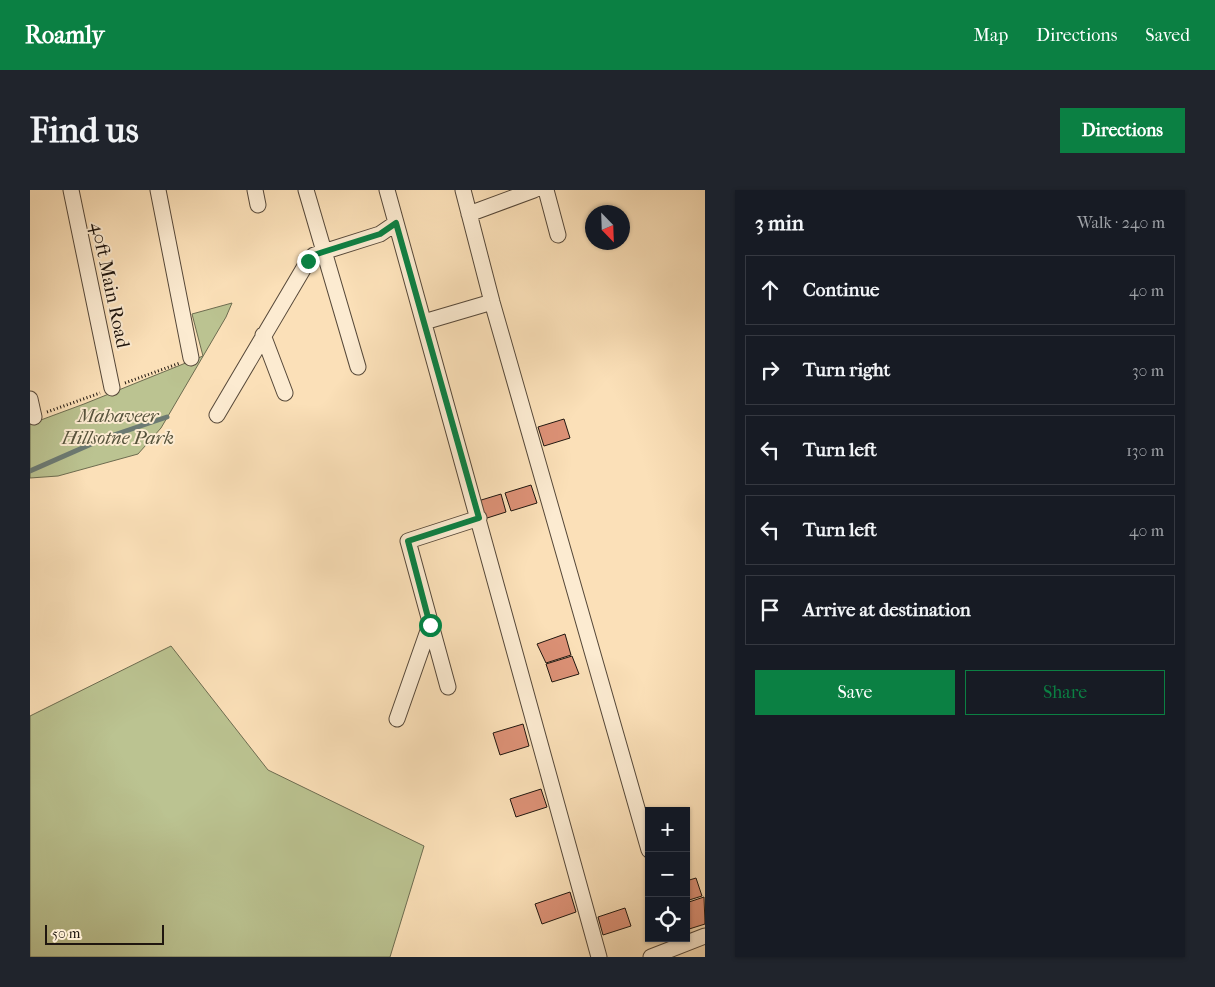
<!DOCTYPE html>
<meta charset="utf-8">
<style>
body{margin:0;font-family:"IM FELL French Canon",serif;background:#20242c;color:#f1f3f6}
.controls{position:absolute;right:15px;bottom:15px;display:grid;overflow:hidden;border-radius:0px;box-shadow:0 1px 4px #0004}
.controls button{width:45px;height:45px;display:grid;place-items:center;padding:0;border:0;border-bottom:1px solid #363941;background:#171b24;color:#f1f3f6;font:25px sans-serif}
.compass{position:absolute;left:555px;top:15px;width:45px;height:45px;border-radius:50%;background:#171b24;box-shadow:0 1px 4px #0004;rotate:157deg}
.scale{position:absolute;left:15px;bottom:12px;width:119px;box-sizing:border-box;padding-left:5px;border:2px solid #1f160f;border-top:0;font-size:14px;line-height:18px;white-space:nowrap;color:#1f160f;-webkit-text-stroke:4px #fcebd1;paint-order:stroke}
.stop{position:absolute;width:15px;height:15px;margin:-11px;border:4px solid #0b8043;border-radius:50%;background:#fff}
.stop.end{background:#0b8043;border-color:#fff;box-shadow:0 1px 5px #0008}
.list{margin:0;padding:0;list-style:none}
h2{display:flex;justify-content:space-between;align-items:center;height:65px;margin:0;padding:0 20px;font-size:21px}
h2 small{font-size:16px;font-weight:400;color:#9ea1a6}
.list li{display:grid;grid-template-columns:32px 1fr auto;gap:15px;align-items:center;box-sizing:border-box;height:70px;margin:0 10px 10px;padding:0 10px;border:1px solid #363941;border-radius:0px}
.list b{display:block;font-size:19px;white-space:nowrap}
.list em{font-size:16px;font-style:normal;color:#9ea1a6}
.actions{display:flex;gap:10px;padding:15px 20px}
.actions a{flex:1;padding:11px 0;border:1px solid #0b8043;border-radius:0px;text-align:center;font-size:18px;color:#0b8043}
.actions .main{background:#0b8043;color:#fff}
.icon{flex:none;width:28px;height:28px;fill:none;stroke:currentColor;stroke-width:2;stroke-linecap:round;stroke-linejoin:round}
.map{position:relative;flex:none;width:675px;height:767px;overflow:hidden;border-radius:0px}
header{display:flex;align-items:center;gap:30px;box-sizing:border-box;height:70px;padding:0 25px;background:#0b8043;color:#fff}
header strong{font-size:24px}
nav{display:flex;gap:28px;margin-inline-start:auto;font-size:18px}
.intro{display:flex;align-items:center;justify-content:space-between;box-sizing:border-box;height:120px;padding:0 30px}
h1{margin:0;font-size:35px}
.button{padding:12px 22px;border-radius:0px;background:#0b8043;color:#fff;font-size:18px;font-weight:700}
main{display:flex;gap:30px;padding:0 30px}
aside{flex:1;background:#171b24;border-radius:0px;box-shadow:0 1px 4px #0004}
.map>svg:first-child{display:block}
.green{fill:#bbc391;stroke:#6d6c50}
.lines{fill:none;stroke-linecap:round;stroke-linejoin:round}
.stream{stroke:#6c7a73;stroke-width:5}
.building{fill:#dc9176;stroke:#1f160f}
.street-casing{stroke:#564839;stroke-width:17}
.path{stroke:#1f160f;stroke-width:3;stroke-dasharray:1 2.5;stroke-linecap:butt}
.street{stroke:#fcebd1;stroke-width:15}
.route{stroke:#0b8043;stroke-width:6}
.labels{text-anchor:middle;stroke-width:4;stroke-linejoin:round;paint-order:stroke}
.street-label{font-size:19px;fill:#1f160f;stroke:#fcebd1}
.park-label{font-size:19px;font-style:italic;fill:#56533c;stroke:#fcebd1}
</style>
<header>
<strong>Roamly</strong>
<nav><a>Map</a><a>Directions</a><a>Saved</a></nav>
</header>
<div class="intro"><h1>Find us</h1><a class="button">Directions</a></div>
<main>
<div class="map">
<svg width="675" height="767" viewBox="0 0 675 767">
<rect width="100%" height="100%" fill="#fbe0b8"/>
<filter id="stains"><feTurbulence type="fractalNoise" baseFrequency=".004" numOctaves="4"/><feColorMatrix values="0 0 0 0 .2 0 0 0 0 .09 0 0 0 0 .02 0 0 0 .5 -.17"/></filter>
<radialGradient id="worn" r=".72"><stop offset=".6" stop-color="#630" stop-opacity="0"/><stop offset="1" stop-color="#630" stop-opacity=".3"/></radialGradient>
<path class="green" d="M202,113L196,127L131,238L108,264L28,286L0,288V234L54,214L173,166L162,124Z
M141,456L238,580L394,656L360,767H0V526Z"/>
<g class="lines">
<path class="stream" d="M0,281L75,248L137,227"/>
</g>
<path class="building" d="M534,229L540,248L514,256L508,237Z
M501,295L507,313L481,321L475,303Z
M471,304L476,322L454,329L448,311Z
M535,444L541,465L516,473L507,454Z
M542,466L549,484L522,492L516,474Z
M493,534L499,556L470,565L463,543Z
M511,599L517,617L486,627L480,609Z
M666,688L672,706L656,711V691Z
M540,702L546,722L512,734L505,714Z
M674,707L675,734L656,740V713Z
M595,718L601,736L573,745L568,727Z"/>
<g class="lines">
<g class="street-casing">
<path id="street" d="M41,0L82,198
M128,0L161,168
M225,0L228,15
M276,0L328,177
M357,0L569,767
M433,0L462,112L619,660
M516,0L528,45
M439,24L504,0
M394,132L462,112
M233,145L255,203
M0,209L4,227
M187,225L278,71L284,65L293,62L350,44L366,33
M418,497L378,351L449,328
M367,529L400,435
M621,767L675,746"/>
</g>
<path class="path" d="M95,193L150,173
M17,222L70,203"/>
<use href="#street" class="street"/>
</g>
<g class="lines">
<path class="route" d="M278,71L284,65L293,62L350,44L366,33L449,328L378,351L400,435"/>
</g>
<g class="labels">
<g class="street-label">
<text transform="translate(81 95) rotate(78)" y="7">40ft Main Road</text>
</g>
<g class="park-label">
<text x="88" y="232">Mahaveer<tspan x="88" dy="22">Hillsotne Park</tspan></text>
</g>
</g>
<rect width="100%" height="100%" filter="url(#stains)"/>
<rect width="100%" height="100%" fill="url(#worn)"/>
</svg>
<div class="controls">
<button>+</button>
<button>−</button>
<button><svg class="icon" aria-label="locate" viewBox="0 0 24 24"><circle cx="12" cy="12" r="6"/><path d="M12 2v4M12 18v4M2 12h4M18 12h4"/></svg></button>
</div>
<svg class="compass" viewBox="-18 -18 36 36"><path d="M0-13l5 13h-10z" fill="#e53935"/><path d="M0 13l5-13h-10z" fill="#9ea1a6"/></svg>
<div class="scale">50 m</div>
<div class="stop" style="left:400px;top:435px"></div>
<div class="stop end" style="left:278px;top:71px"></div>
</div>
<aside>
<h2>3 min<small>Walk · 240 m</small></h2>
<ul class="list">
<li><svg class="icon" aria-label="ahead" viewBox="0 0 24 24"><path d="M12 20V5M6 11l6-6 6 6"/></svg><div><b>Continue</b></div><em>40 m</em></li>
<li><svg class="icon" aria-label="right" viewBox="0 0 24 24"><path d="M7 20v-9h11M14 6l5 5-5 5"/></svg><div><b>Turn right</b></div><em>30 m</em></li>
<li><svg class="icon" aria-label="left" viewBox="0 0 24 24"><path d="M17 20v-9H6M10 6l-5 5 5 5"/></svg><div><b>Turn left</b></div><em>130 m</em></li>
<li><svg class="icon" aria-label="left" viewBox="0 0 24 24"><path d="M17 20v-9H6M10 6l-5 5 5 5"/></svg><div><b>Turn left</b></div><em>40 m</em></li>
<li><svg class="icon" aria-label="arrive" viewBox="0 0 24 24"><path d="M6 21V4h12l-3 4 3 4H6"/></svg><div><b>Arrive at destination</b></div></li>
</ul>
<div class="actions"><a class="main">Save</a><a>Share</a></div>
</aside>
</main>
